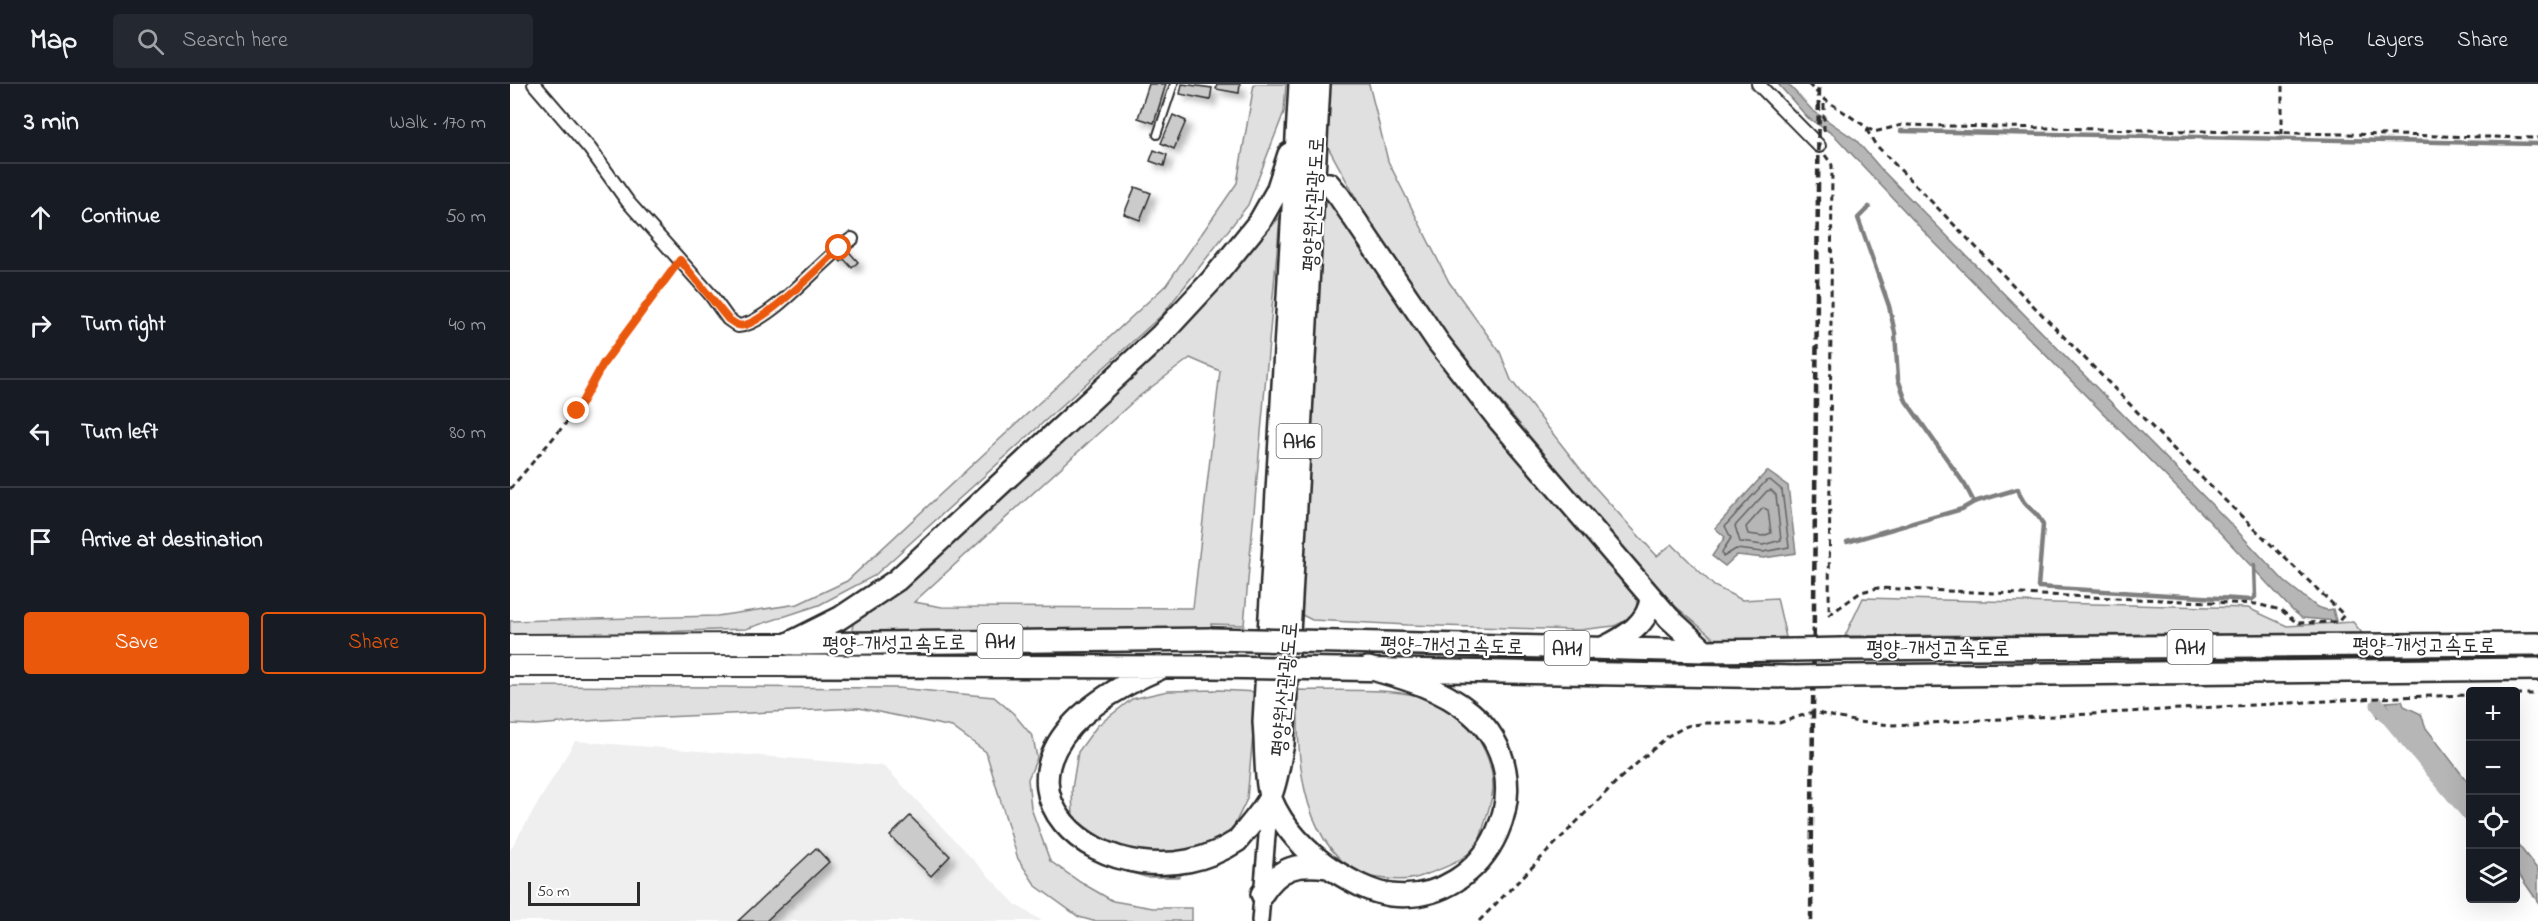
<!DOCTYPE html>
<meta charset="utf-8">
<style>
body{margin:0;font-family:"Indie Flower","Poor Story",sans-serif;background:#242831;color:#f1f3f6}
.controls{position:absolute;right:18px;bottom:18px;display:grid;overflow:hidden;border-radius:6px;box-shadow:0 6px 24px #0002}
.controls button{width:54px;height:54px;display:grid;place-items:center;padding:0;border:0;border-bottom:2px solid #363941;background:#171b24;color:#f1f3f6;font:30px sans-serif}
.scale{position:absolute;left:18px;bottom:15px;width:112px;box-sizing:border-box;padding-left:6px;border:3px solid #2b2b2b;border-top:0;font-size:16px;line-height:21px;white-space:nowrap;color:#2b2b2b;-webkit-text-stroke:4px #fff;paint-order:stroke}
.stop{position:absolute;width:18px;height:18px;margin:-14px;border:4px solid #ea580c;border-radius:50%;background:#fff}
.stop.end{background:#ea580c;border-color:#fff;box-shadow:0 2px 6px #0008}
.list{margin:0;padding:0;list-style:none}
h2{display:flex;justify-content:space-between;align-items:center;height:78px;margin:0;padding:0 24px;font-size:26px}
h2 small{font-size:20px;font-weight:400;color:#9ea1a6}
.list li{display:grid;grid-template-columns:39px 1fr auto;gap:18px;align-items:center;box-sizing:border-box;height:108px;padding:0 24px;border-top:2px solid #363941}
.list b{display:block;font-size:22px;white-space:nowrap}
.list em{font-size:20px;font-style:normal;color:#9ea1a6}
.actions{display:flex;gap:12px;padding:18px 24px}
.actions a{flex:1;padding:14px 0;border:2px solid #ea580c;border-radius:6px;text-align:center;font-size:21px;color:#ea580c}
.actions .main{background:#ea580c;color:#fff}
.icon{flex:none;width:33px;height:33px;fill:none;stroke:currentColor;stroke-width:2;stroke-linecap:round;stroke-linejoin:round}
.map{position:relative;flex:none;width:2028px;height:837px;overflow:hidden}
header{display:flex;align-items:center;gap:36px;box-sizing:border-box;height:84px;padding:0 30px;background:#171b24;border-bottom:2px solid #363941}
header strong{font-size:28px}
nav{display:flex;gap:33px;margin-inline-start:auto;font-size:21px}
.search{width:420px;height:54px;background:#242831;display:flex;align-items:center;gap:15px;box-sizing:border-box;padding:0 21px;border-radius:6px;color:#9ea1a6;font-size:22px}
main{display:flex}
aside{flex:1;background:#171b24}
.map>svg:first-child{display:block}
.built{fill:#efefef}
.green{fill:#e0e0e0;stroke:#868686;stroke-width:1.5;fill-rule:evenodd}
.water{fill:#b6b6b6;stroke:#7e7e7e;stroke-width:1.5}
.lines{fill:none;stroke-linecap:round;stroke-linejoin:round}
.shore{stroke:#636363;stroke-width:1.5}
.stream{stroke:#7e7e7e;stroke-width:4.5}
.canal{stroke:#b6b6b6;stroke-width:15}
.building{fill:#cbcbcb;stroke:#2b2b2b;stroke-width:1.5;filter:url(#shadow)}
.service-casing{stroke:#2b2b2b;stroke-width:10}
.minor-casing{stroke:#2b2b2b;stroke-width:16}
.tertiary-casing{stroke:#2b2b2b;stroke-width:20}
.trunk-casing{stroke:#2b2b2b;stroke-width:24}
.motorway-casing{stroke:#2b2b2b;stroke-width:26}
.path{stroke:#2b2b2b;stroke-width:3;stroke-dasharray:6 4.5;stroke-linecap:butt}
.service{stroke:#fff;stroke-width:6}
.minor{stroke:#fff;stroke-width:12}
.tertiary{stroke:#fff;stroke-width:15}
.trunk{stroke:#fff;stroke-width:20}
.motorway{stroke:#fff;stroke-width:21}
.rail{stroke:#2b2b2b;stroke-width:4.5;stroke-dasharray:9 4.5;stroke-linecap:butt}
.motorway-bridge-casing{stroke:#2b2b2b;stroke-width:26;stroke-linecap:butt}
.motorway-bridge{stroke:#fff;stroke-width:21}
.route{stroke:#ea580c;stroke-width:8}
.labels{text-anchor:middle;stroke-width:4.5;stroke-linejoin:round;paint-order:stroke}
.shield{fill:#fff;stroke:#6b6b6b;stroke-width:1.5}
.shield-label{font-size:20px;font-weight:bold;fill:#2b2b2b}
.street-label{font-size:21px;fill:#2b2b2b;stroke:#fff}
</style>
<header>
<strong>Map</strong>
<div class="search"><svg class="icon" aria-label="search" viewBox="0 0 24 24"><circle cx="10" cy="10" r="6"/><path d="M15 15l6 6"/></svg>Search here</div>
<nav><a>Map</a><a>Layers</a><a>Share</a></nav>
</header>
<main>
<aside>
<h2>3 min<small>Walk · 170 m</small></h2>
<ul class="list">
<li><svg class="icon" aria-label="ahead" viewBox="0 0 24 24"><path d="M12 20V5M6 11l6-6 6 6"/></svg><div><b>Continue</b></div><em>50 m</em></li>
<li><svg class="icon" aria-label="right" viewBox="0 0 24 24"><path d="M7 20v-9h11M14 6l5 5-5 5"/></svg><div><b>Turn right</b></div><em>40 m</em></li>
<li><svg class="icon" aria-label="left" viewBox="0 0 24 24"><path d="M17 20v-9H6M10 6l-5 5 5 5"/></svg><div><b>Turn left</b></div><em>80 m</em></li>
<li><svg class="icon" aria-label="arrive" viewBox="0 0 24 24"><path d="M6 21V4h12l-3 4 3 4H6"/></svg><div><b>Arrive at destination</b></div></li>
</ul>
<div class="actions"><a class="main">Save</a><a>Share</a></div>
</aside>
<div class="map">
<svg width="2028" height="837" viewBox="0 0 2028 837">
<defs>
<filter id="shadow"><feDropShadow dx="5.5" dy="5.5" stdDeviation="3" flood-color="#0004"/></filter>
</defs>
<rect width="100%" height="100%" fill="#fff"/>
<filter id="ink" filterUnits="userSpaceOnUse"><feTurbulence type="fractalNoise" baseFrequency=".0167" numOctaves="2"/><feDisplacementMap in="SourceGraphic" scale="12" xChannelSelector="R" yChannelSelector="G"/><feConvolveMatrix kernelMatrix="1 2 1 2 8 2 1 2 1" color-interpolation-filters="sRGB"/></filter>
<g filter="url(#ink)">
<path class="built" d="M65,657L374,682L506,821L532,837H0V766Z"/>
<path class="green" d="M744,0H776L774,28L738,121L653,230L364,492L309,521L236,545L0,553V537L207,532L288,520L337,497L656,201L727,99Z
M815,0H859L878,77L939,198L990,268L1001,296L1083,401L1147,472L1162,460L1204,502L1232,516L1267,514L1276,553L1207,557L1151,510L929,243L863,145L812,52Z
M820,116L1127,511V523L1120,535L1104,542L1069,546L898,541L802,536L788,529L814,119Z
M770,133L734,541L701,540V549L352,554L342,545L344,536L403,490L686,229ZM680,274L710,287L683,524L432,523L404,518L627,314Z
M1353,514L1738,524L1777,542L1843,538L1852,549L1335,552Z
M0,602L388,604L484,613L503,629L523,653L527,674L518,695L521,724L540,777L570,798L603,817L643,824H682V837H583L569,833L526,802L508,775L476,668L442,643L349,624L91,636L25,641L0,640Z
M708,606L747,608L737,715L722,746L697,775L668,793H636L601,783L575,761L563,734L562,705L568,668L587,642L622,615L658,607Z
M788,606C827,607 884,603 920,615C955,626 982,665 983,702C983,714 978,727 975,738C973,744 971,754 968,759C956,778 928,786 909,793C897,797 881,796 869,794C862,793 852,793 847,789C788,750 787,669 788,606Z"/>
<path class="water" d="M1268,0H1278L1302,26L1346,56L1372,86L1716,435L1774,497L1807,523L1817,526L1823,525L1826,537L1792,534L1782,526L1689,426L1420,154L1324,51L1298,34Z
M1257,387L1278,402L1286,469L1254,474L1227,471L1215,482L1202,472L1215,453L1205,444Z
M1892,617L1894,622L1911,630L1916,644L1960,701V729L1883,633H1867L1866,629L1881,627L1876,618Z
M2006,758L2028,786V818L2006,786Z"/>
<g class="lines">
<path class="shore" d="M1260,396L1272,406L1279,463L1253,468L1226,465L1213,473L1212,468L1221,454L1215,442L1256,397Z
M1257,407L1261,406L1266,411L1271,456L1253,461L1230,458L1225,442Z
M1253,424L1258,426L1261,449L1253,452L1238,450L1236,443Z"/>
<path class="stream" d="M1391,47L2028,60
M1359,123L1348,134L1379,222L1385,249L1388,295L1396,317L1455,401L1464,418
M1337,458L1452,425L1464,418L1508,405C1514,427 1526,423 1533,441L1528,503L1741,516L1745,513L1744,481"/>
<path class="canal" d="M1868,621L1960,731"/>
</g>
<path class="building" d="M639,0H656L644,39L628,34Z
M672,0L702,4L700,16L670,10Z
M707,0H730L729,9L706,5Z
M663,31L676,37L664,65L651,59Z
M644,66L657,71L654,82L640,77Z
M625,103L641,109L630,136L614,130Z
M334,162L348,178L342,184L334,175L331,178L325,171Z
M400,732L440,772L421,792L380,752Z
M306,764L319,778L256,837H228Z"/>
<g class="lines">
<g class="service-casing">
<path id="service" d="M647,51L664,0"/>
</g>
<g class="minor-casing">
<path id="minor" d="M24,0L80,65L118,118L200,210L218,235L228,242C260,240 313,174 342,155
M1248,0L1309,62"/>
</g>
<g class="tertiary-casing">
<path id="tertiary" d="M750,837L760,715"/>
</g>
<g class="trunk-casing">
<path id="trunk" d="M0,561L278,560
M0,582H279"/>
</g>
<g class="motorway-casing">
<path id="motorway" d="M790,0L754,638C756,658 755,698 761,715C772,743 798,770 823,786C841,797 859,808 881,811C980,822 1038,694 961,629C931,604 895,594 858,584
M792,101L796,98L819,100L829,112L928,258L989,336L1159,534L1195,567
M831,558L1195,567L1284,566
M278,560L330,534L387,496L651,251L702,196L750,137L767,107L779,70
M284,560L701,555
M1093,564C1114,554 1140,539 1141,513
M1332,565L2028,560
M279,582L700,583
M653,583C411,686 605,837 727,757C738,743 752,729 760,713C767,698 769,677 773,660L809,0
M829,585L1284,593
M1338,592L2028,585
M752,810C769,783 787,779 818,783"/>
</g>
<path class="path" d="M1298,0L1314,15L1364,48L1392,41L2028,54
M1314,47V15
M1772,50V0
M1315,71L1322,81L1319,531L1351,508L1368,504L1746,520L1771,526L1787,539L1828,538L1834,531L1693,395L1365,60L1355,43
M0,405L67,326L93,280L162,188
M2006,610H2028
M969,837L1108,696L1158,652L1177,642L1197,639H1269L1303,628L1348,638L1383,641L1887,613L1960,611"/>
<use href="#service" class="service"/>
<use href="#minor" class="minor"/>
<use href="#tertiary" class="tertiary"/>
<use href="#trunk" class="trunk"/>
<use href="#motorway" class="motorway"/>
<path class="rail" d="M1301,837L1309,0"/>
<g class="motorway-bridge-casing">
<path id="motorway-bridge" d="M701,555L831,558
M1284,566L1332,565
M700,583L829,585
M1284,593L1338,592"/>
</g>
<use href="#motorway-bridge" class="motorway-bridge"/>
</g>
</g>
<g class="lines" filter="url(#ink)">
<path class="route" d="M67,327L93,280L170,176L218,235C224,239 228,243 235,241C255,237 314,180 329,164"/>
</g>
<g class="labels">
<g class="shield">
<rect x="766.5" y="340" width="45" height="34" rx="4.5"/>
<rect x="467.5" y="540" width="45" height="34" rx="4.5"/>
<rect x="1657.5" y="546" width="45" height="34" rx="4.5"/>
<rect x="1034.5" y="547" width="45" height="34" rx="4.5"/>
</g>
<g class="shield-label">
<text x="789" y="364">AH6</text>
<text x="490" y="564">AH1</text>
<text x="1680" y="570">AH1</text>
<text x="1057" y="571">AH1</text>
</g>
<g class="street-label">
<text transform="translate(803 120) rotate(-87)" y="7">평양원산관광도로</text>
<text transform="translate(384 559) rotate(-1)" y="7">평양-개성고속도로</text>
<text transform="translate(942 561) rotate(1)" y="7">평양-개성고속도로</text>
<text x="1914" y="568">평양-개성고속도로</text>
<text x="1428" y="571">평양-개성고속도로</text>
<text transform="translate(774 605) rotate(-85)" y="7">평양원산관광도로</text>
</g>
</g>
</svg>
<div class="controls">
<button>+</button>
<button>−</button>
<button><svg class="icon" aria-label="locate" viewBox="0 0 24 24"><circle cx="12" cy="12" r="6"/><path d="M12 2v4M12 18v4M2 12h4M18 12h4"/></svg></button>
<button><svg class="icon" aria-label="layers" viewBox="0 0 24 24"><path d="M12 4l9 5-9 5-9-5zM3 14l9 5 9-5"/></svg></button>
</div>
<div class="scale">50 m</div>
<div class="stop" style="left:329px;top:164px"></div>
<div class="stop end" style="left:67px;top:327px"></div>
</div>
</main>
